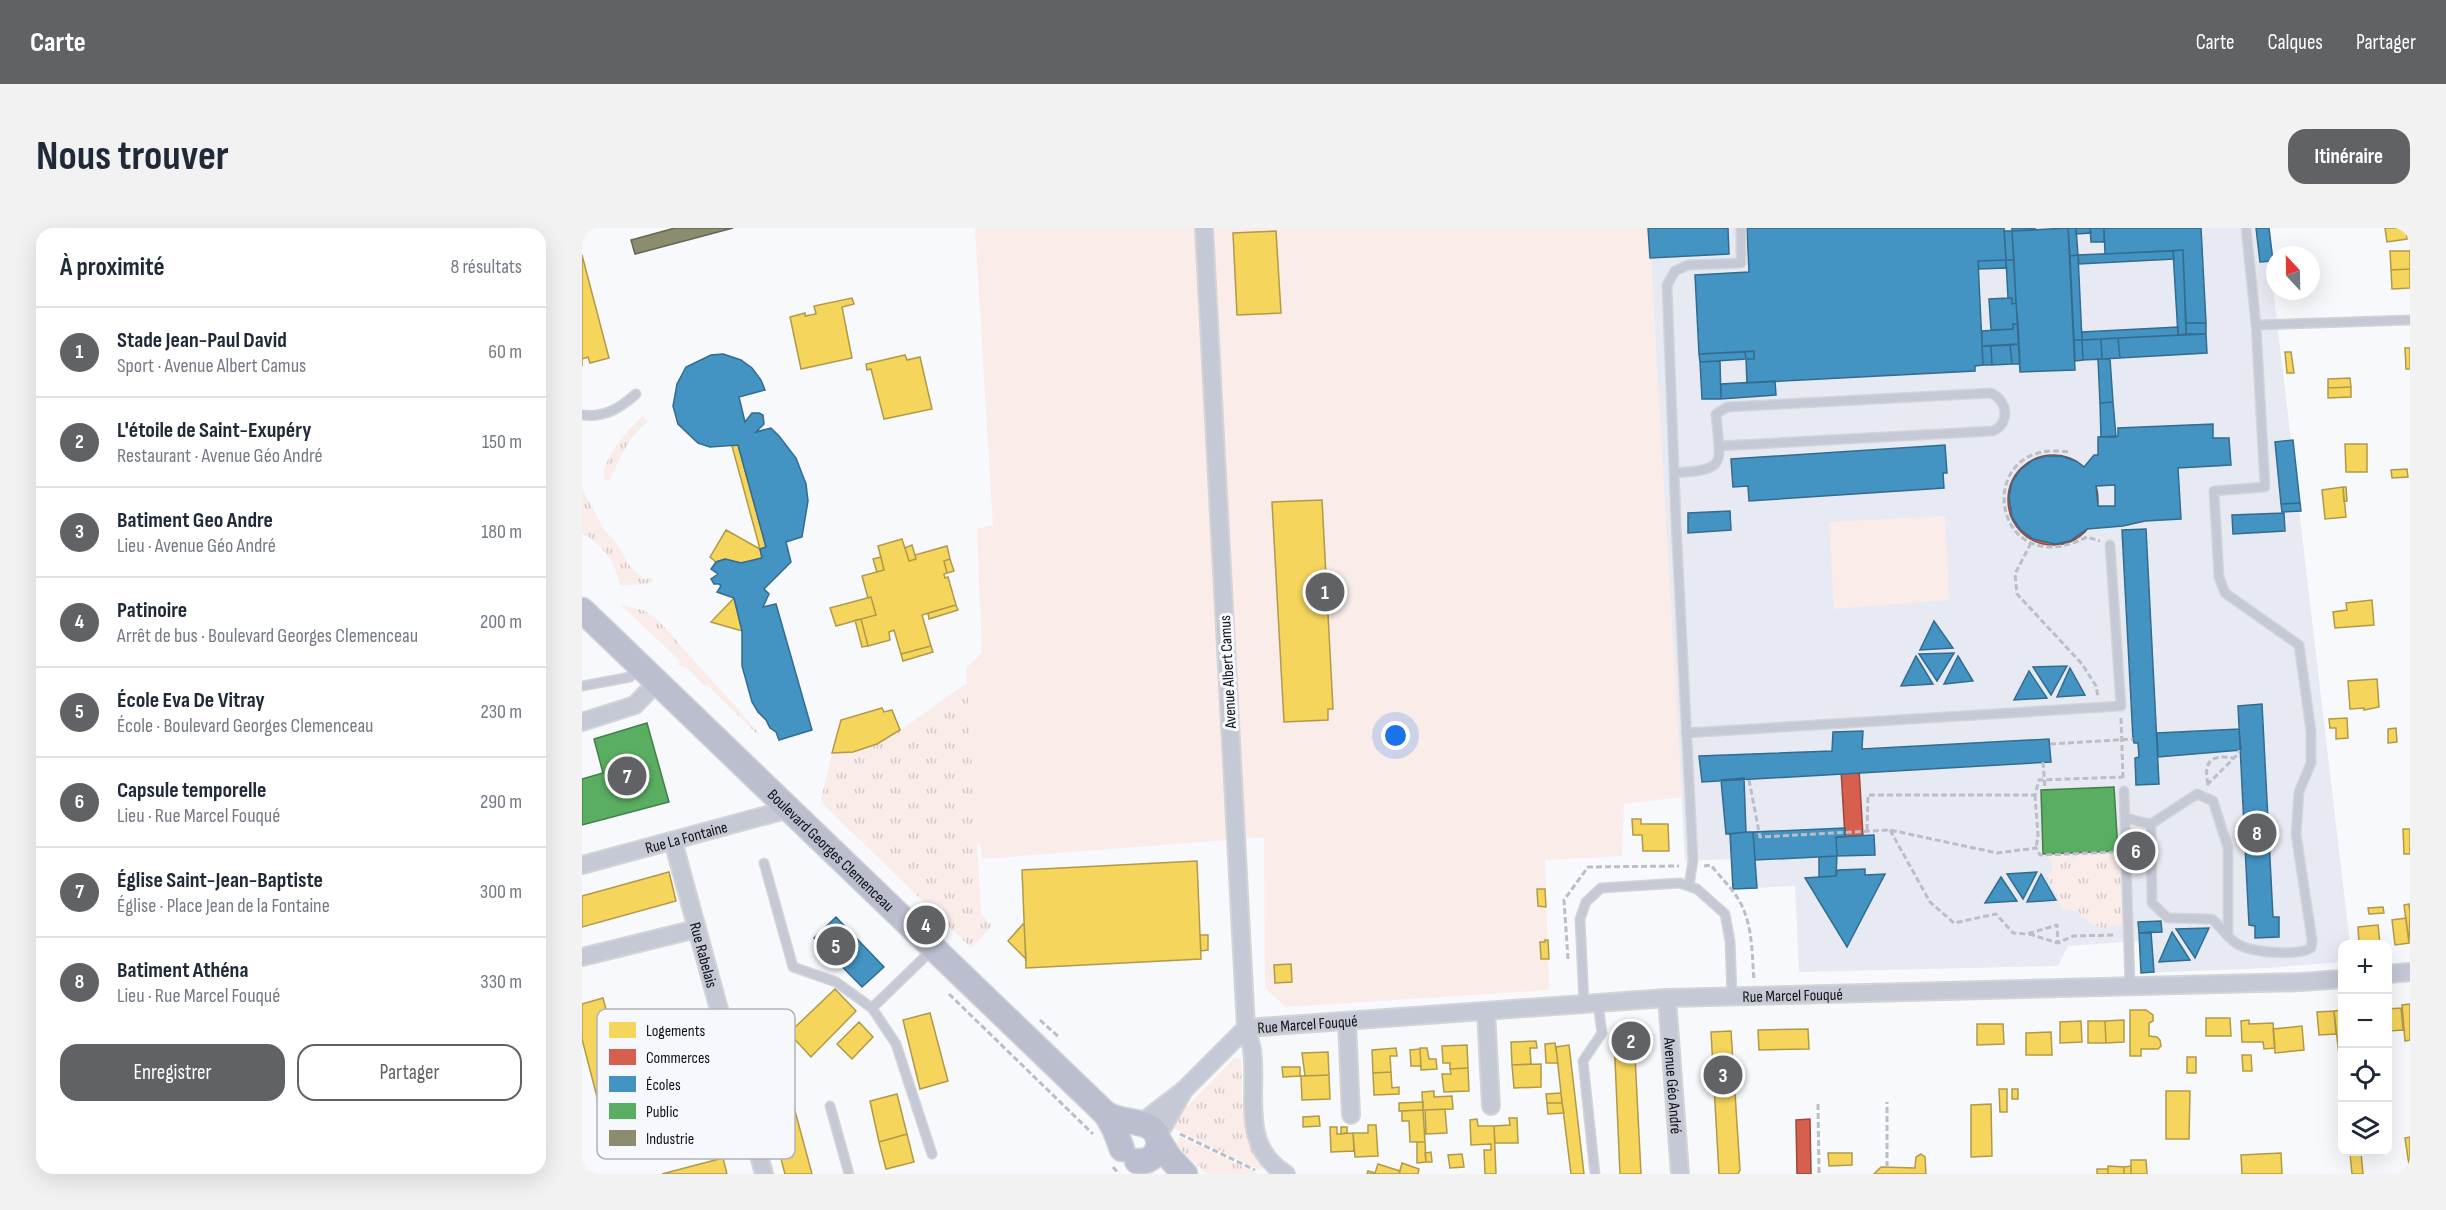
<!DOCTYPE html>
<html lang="fr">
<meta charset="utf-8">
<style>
body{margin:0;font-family:"Sofia Sans Condensed",sans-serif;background:#f2f2f3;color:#1f2937}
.controls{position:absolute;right:18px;bottom:18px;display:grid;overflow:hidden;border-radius:12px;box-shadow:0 6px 24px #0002}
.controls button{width:54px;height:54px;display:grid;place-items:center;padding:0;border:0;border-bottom:2px solid #e0e1e3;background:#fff;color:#1f2937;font:30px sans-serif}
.compass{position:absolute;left:1684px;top:18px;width:54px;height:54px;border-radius:50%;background:#fff;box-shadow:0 6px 24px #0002;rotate:338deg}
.you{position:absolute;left:814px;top:508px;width:21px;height:21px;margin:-15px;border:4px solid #fff;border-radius:50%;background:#1a73e8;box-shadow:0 0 0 9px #1a73e833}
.badge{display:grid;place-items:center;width:39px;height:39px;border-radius:50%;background:#606266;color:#fff;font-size:20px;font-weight:700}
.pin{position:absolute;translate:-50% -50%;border:3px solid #fff;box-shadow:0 2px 6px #0006}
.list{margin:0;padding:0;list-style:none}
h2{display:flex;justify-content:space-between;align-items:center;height:78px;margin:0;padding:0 24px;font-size:26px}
h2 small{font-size:20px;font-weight:400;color:#747a83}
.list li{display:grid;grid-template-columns:39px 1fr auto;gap:18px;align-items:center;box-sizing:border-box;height:90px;padding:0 24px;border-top:2px solid #e0e1e3}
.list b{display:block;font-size:22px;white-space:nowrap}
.list p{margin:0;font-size:20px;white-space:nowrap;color:#747a83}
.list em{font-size:20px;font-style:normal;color:#747a83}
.actions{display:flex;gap:12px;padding:18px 24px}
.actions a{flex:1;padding:14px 0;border:2px solid #606266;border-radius:18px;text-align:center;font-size:21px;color:#606266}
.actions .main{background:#606266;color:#fff}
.icon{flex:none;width:33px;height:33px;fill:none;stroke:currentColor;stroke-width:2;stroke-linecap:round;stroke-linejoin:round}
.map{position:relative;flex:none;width:1828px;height:946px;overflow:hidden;border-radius:18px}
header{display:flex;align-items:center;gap:36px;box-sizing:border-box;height:84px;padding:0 30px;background:#606266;color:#fff}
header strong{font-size:28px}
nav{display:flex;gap:33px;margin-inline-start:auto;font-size:21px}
.intro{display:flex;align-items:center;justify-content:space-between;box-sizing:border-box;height:144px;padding:0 36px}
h1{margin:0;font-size:42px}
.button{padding:15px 27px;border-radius:18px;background:#606266;color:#fff;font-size:21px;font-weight:700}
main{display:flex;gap:36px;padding:0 36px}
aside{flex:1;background:#fff;border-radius:18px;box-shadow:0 6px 24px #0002}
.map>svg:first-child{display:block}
.built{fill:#e7eaf2}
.grass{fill:url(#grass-tufts)}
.green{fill:#f9ece9}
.homes{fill:#f6d55c;stroke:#b19a47;stroke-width:1.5}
.shops{fill:#d6604d;stroke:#9a483c;stroke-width:1.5}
.schools{fill:#4393c3;stroke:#336c8f;stroke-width:1.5;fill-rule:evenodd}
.public{fill:#5aae61;stroke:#447f4a;stroke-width:1.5}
.industry{fill:#8c8c6e;stroke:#666753;stroke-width:1.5}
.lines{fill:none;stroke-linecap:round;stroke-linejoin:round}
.lane-casing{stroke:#d3d4d6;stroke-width:11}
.street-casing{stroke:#d3d4d6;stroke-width:20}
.secondary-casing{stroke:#d3d4d6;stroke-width:27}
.path{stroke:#bcbec6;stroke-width:3;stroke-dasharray:6 3;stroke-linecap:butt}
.lane{stroke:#c5c8d5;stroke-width:8}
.street{stroke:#c5c8d5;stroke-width:16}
.secondary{stroke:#bbbece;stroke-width:24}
.path-bridge{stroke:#bcbec6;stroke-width:3;stroke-dasharray:6 3;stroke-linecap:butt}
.labels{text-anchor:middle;stroke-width:6;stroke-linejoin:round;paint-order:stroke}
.street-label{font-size:16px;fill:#0f1015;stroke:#f6f8fd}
.key{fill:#f6f8fd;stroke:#b1b2b7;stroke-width:1.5}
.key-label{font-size:16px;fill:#0f1015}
</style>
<header>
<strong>Carte</strong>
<nav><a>Carte</a><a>Calques</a><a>Partager</a></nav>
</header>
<div class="intro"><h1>Nous trouver</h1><a class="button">Itinéraire</a></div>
<main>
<aside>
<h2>À proximité<small>8 résultats</small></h2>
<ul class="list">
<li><span class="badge">1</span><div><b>Stade Jean-Paul David</b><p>Sport · Avenue Albert Camus</p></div><em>60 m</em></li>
<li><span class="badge">2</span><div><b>L'étoile de Saint-Exupéry</b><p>Restaurant · Avenue Géo André</p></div><em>150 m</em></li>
<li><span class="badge">3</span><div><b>Batiment Geo Andre</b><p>Lieu · Avenue Géo André</p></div><em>180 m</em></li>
<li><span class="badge">4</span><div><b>Patinoire</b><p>Arrêt de bus · Boulevard Georges Clemenceau</p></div><em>200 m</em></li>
<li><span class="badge">5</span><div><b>École Eva De Vitray</b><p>École · Boulevard Georges Clemenceau</p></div><em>230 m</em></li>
<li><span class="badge">6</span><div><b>Capsule temporelle</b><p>Lieu · Rue Marcel Fouqué</p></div><em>290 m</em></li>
<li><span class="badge">7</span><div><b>Église Saint-Jean-Baptiste</b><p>Église · Place Jean de la Fontaine</p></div><em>300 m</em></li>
<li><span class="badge">8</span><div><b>Batiment Athéna</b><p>Lieu · Rue Marcel Fouqué</p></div><em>330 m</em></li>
</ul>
<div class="actions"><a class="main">Enregistrer</a><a>Partager</a></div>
</aside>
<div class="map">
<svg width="1828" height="946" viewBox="0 0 1828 946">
<defs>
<pattern id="grass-tufts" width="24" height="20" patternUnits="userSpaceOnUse" patternTransform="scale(1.5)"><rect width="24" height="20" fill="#f9ece9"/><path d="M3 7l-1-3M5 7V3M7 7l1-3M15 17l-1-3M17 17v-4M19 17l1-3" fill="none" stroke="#d4c9c7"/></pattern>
</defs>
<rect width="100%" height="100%" fill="#f7f9fc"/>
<path class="built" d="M1067,0H1684L1768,716H1760V734L1686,740L1559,745L1557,713L1486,718L1476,738L1217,744L1213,658L1151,661L1149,631L1103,633Z"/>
<path class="grass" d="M61,188L66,193C44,211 39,230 27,253L22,251C18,234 48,198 61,188Z
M0,261L23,303L33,313L48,338L61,351L70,350L71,355L38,358C34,334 21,317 0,305Z
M39,377L61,382L74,390L177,505L176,507L125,457L122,458L106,440L96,437L98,433Z
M386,455L399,686L410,698L389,720L242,577L239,572L250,525C309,521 338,484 386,455Z
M1537,625L1541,696L1520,700L1505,693L1494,683L1480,681L1477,671L1464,648C1470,644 1471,641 1470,634L1464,628L1489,627L1490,632L1494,631V627Z
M652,830L659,831C661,869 656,908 680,939L678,942L591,900L597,887Z
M598,909L677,946H625L594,917Z"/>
<path class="green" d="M393,0H1067L1100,569L1042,576L1040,628L963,632L967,762L704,779L683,760L682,609L400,631L398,615H395L384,440L400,425L395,301L411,297Z
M1363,288L1367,372L1252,381L1247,294Z"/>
<path class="homes" d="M1803,0H1824L1825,11L1805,14Z
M694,3L699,85L655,87L651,5Z
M1808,23H1828V41L1809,42Z
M0,27L27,130L8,135L6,129L0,131V138Z
M1828,41V60L1810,61L1809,42Z
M270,70L272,76L260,79L270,130L219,141L208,89L223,85V88L234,86L232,78Z
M1823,120H1828V141H1824Z
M1703,124H1709L1712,145H1705Z
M323,127L325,132L338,129L350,181L302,191L289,141L285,142L284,136Z
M1768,150L1769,159L1746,160V151Z
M1769,159V169L1746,170V160Z
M1763,216H1785V244H1764Z
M156,217L184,319L178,321L150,218Z
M1825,241L1826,249L1810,250L1809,242Z
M1761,259H1764L1765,273L1762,274Z
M1761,259L1764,289L1743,291L1740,262Z
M740,272L751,481H746V492L702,494L690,274Z
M144,302L178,321L180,330L159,335L143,331L134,334L128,329Z
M320,311L327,333L334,331L333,327L365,318L368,331L362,333L365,345L362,346L363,350L366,349L374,377L340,387L349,418L319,426L312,402L307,404L308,412L286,418L279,391L294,387L289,369L286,370L280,348L302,342L296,318Z
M330,317L334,331L327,333L323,320Z
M299,329L302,342L295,344L291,331Z
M368,331L372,343L365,345L362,333Z
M289,369L294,387L254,398L248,380Z
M152,370L160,403L129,394Z
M1790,372L1792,397L1753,400L1751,384L1765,382L1764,375Z
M374,377L376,382L347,391L346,385Z
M279,391L286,418L280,419L273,392Z
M349,418L351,424L321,433L319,426Z
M1795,451L1797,479L1782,482V480L1768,481L1766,453Z
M300,480L302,484L310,482L318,502L295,516L271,524L250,525L259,492Z
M1765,490L1766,510L1754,511V500H1748L1747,491Z
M1814,500L1815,514L1806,515V501Z
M1050,591H1059V596H1086L1087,623H1061L1060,607H1051Z
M1821,601H1828V626H1822Z
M615,633L619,731L444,740L440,642Z
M87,644L94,673L0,699V668Z
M955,661H963L964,679L956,678Z
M1827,676L1828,685L1827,715L1822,677Z
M1801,679L1802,685L1787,686L1786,680Z
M1824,690L1827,715L1813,717L1810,692Z
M442,695L444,731L426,713Z
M1796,697L1798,716H1777L1776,699Z
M618,707H626V722L619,723Z
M963,712H966L967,731H959L958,714H963Z
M709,736L710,754L693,755L692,737Z
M253,761L274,783L229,829L207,805Z
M21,770L59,915L29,923L0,811V776Z
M1828,776V812L1823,813L1820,777Z
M1819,780L1821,802L1806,803V781Z
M1548,782H1564L1571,787V793L1567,795V808L1575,809L1578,812L1579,818L1576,821H1559V828H1548Z
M1760,782V836H1758L1752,783Z
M1752,783L1754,806L1737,807L1735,784Z
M348,785L366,853L338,861L321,792Z
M1624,790H1648L1649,808H1624Z
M1542,792V814L1524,815L1523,793Z
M1667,792V796L1691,795L1693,820L1682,821L1681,814H1660L1659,793Z
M1499,793L1500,814L1478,815V794Z
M1506,793H1523L1524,815H1506Z
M277,794L291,809L270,831L255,816Z
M1395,796H1421L1422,816L1395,817Z
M1720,798L1722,822L1693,825L1691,801Z
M1226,801L1227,821L1177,822L1176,802Z
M1149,803L1158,942L1156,946H1137L1129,804Z
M1469,804L1470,827H1444V805Z
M1032,809H1052L1059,946H1038Z
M954,813L955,820H948L949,836L930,837L929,814Z
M973,815L976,835H964L963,816Z
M885,817L886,840L868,841V835H861L860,818Z
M987,817L1002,946H989L979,865L974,819Z
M814,820L815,828H808L809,844L791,845L790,822Z
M838,820H845L847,831H854L855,841L839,842Z
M838,821L839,838H829L828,822Z
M746,824L747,847L723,848L720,825Z
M1660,827H1669L1670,843H1661Z
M1605,829H1614V845H1605Z
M959,836V859L932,860L930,837Z
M700,839H718V848L701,849Z
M886,840L887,863L862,864L860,846H869L868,841Z
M809,844L810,860L817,859V866L792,867L791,845Z
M747,847L748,871L720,872L719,848Z
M1417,861H1425V884H1418Z
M1430,861H1436V871H1430Z
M852,863V869L870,868L871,881L841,882L840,864Z
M1584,863H1608L1607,911H1584Z
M979,865L980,875H965L964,866Z
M315,866L325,906L297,914L288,873Z
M209,868L230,946H203L184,874Z
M841,874V882L817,883V875Z
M965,875H980L982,885L966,886Z
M1409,876L1410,928L1389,929V877Z
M863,881L865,905L844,906L843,882Z
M841,882L843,914H828L827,893H820V883Z
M737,888L738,898L721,899V889Z
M927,890H935L936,915H913L912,898L928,897Z
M895,891L896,898H912L914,946H903L902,922H909V916L889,917L888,892Z
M786,897H794L796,928L773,929L771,905H786Z
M748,899H755V906L771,905L772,923L749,924Z
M759,899H765V905L759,906Z
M325,906L332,934L304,941L297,914Z
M1828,909V944L1823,910Z
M835,914H843L844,934L835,935Z
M849,924L850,934H844L843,925Z
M1779,924L1781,946H1770L1768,925Z
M1246,925H1270V937L1247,938Z
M1699,925L1700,946H1660L1659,927Z
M880,926L882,939L868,940L866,927Z
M1339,926L1343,929L1344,946H1292L1299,939L1333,940L1334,929Z
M141,930L145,946H80Z
M1549,932H1564L1565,946H1549Z
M820,935L837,941L836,946H817Z
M796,936L818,943L817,946H785L786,943L793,945Z
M1526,938L1542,939V946H1526Z
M1549,938V946H1542V939Z
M1515,941H1526V946H1515Z"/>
<path class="shops" d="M1426 272a45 45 0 1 1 90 0a45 45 0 1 1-90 0Z
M1277,541L1281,608L1263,609L1259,542Z
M1228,891L1229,946H1215L1214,892Z"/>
<path class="schools" d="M1066,0H1146L1147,26L1068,30Z
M1165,0H1422L1424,32L1396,33L1401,137L1393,138V143L1165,155L1164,131H1172V123L1117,126L1113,47L1167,44Z
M1430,0H1453V2L1430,3Z
M1486,0L1493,142L1438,144L1430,3Z
M1486,0H1494L1496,27L1488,28Z
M1494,0H1508L1509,5L1494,6Z
M1508,0H1522V14H1509Z
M1522,0H1619L1624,95H1604L1601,22L1523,26Z
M1674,0H1687L1691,33L1678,34Z
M1422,3H1430L1432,32H1424Z
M1601,22L1604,106L1596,107L1591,23Z
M1591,23L1592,31L1497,36L1496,27Z
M1496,27L1500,112H1492L1488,28Z
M1424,32V40L1397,41L1396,33Z
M1424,32H1432L1434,75L1430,76V70H1426Z
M1426,70H1430V76L1434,75L1436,96H1431V101L1409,102L1407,71Z
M1604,95H1624V106H1604Z
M1431,96H1436L1437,116L1400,118V103L1431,101Z
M1596,99V107L1500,112V104Z
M1624,106L1625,125L1538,130L1536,110Z
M1536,110L1538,130L1520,131L1519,111Z
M1519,111L1520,131L1501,132L1500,112Z
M1492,112H1500L1501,132L1493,133Z
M1437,116L1438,136H1430L1428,117Z
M1428,117L1430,136L1410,137L1409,118Z
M1400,118H1409L1410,137H1401Z
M1172,123V131H1164L1163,124Z
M1163,124L1164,131L1118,134L1117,126Z
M141,126L159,132L170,140L179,152L183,162L157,169L163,194L170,185H177L181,187L182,196L174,204L189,200L197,208L214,230L224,256L226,273L220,309L204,314L209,334L182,361L187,366L181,379L194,376L230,502L197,512L194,504L188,500L184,492L176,484L170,474L160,438V403L152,370L135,364L139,358L137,356H132L129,351L136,346L129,341L134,334L143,331L159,335L180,330L178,321L184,319L156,217L128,219L116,215L96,196L91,178L95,156L104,139L129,127Z
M1516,131H1528L1531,174L1518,175Z
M1138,133L1139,171H1120L1118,134Z
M1193,153L1194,167L1139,171V156Z
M1531,174L1534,209H1519L1518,175Z
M1631,196V210H1647L1649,237L1596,240L1599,291L1563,293L1541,298L1505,301L1488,313L1473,316L1451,311L1438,301L1430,289L1427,269L1430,254L1438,242L1451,232L1464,228H1479L1494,233L1502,239L1512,227H1516V209L1536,208V200ZM1533,257V278H1516L1514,258Z
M1711,212L1718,275L1699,276L1693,214Z
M1363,217L1365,245H1361L1362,260L1167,273L1166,258L1151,259L1149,231Z
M1718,275L1719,283L1700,284L1699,276Z
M1148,283L1149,302L1106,305V285Z
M1702,285L1703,303L1651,306L1650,287Z
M1564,301L1577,556L1554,557L1553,530L1557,529L1556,515H1552L1551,511L1540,302Z
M1352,393L1371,420L1338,422Z
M1372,425L1355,453L1337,426Z
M1334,428L1351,456L1319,458Z
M1376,428L1391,453L1362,456Z
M1485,438L1469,467L1451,439Z
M1488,440L1503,467L1475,469Z
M1447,443L1465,470L1432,472Z
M1680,476L1691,689H1697V709L1673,710V698L1667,697L1656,478Z
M1657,501L1659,522L1576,529L1575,505Z
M1281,503L1280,521L1467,511L1469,534L1120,554L1117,528L1250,523L1251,504Z
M1162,550L1164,604L1144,606L1139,552Z
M1263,600V609H1254L1255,628L1173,632L1171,604Z
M1164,604H1171L1175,660L1151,661L1148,606Z
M1292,607L1293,627L1255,628L1254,609Z
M1255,628L1254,648L1237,649V629Z
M1283,641V647L1303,646L1265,719L1223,650L1254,648L1256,642Z
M1455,644L1441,671L1425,646Z
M1459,646L1474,672L1445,674Z
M1419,649L1435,673L1403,675Z
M254,689L302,739L280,759L232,710Z
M1579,693L1580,704L1557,705L1556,694Z
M1627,700L1613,730L1594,701Z
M1569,704L1572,744L1559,745L1557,705Z
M1590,704L1601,721L1608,732L1577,734Z"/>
<path class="public" d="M65,495L87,574L0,597V551L21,545L12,511Z
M1532,559L1536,623L1461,626L1459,562Z"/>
<path class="industry" d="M93,0H151L53,26L49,12Z"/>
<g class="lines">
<g class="lane-casing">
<path id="lane" d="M1664,0L1674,97
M0,187C23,190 38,180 54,166
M1092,245C1147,242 1138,236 1134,186L1145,179L1409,165C1425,172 1429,195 1411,203L1137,218
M0,458L48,449L58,439
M1104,505L1539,478L1528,317
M1542,563L1548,758
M1544,590L1569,596L1570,675L1586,690L1630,691C1638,698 1645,709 1654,715C1668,725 1715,728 1729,720L1730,712L1714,606L1717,564L1729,535V503L1717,417L1643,365L1637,349L1632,263L1683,259L1674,97L1828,92
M1569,596L1615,566L1631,573L1646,620V706
M182,635L211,739L254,754L290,780L351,721
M1107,658L1111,632L1094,294L1085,57L1093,43L1106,37L1159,35V0
M1002,775L998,691L1004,674L1019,660L1098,655L1115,661L1143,686L1148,713L1150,768
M290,780L314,816L350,926
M248,878L267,946
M1013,946L1001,833L1020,805L1016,775"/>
</g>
<g class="street-casing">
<g id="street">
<path d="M0,494L53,477L75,454"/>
<path id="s1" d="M91,613L182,946"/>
<path id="s2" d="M0,637L207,581"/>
<path d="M0,729L114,701"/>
<path d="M1806,746L1828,744"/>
<path id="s3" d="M1085,770L1098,946"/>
<path d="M904,783L909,878"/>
<path d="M765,793L769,887"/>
<path d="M602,862L664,800L622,0"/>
<path d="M558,896L602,862L576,908"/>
<path id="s4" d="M704,946C657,918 676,866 670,822C669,815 666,807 664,800L1085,770L1719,754L1760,751"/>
</g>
</g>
<g class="secondary-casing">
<g id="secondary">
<path id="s5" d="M0,382L524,886L532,900L540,921"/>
<path d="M524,886C538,894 554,892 566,898C577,903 580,918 572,927C568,932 562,934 555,933"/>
<path d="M577,913L587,929L603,946"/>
</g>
</g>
<path class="path" d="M1486,224C1389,209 1408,358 1505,309L1518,313
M1449,315L1433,346L1435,366L1500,436L1514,458L1516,469
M1539,490L1541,550
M1468,516L1551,511
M1167,552L1178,609L1308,602L1415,625L1454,620L1458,627H1461L1531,624
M1626,556C1621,534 1629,526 1651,530
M1625,557L1656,526L1657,522
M1453,567L1456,607L1454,620
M1285,602L1286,567H1453L1457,552L1541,549
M1308,602L1348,674L1372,695L1414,686L1431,705L1445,706L1475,697L1476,715
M1122,638L1129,637C1138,649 1151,661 1158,674C1171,698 1170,727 1172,753
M1447,706L1476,715L1491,708L1533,707
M986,731L982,672L1006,639L1097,638
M367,766L511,906
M458,792L478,810
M1236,876L1237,946
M598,906L673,942
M531,939L537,946
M1305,939V874"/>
<use href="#lane" class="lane"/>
<use href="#street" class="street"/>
<use href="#secondary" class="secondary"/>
<path class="path-bridge" d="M1461,534L1463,561"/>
</g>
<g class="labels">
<g class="street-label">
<text transform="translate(645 444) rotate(-93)" y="6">Avenue Albert Camus</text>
<text dy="6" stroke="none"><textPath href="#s2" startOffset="108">Rue La Fontaine</textPath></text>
<text dy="6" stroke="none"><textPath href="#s5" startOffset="346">Boulevard Georges Clemenceau</textPath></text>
<text dy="6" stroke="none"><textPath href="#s1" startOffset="118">Rue Rabelais</textPath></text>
<text dy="6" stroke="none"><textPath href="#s4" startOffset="706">Rue Marcel Fouqué</textPath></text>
<text dy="6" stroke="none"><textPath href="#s4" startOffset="220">Rue Marcel Fouqué</textPath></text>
<text dy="6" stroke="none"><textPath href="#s3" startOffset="88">Avenue Géo André</textPath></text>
</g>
</g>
<rect x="15" y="781" width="198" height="150" rx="9" class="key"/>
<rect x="27" y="794" width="27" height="16" fill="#f6d55c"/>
<rect x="27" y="821" width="27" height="16" fill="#d6604d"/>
<rect x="27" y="848" width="27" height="16" fill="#4393c3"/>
<rect x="27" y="875" width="27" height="16" fill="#5aae61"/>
<rect x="27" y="902" width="27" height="16" fill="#8c8c6e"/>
<g class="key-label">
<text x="64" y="808">Logements</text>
<text x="64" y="835">Commerces</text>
<text x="64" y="862">Écoles</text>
<text x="64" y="889">Public</text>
<text x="64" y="916">Industrie</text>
</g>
</svg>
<div class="controls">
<button>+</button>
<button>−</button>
<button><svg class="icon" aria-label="locate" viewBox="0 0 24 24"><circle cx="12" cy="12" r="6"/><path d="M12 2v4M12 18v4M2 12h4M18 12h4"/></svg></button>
<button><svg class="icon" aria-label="layers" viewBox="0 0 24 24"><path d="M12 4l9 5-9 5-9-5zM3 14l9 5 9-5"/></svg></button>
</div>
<svg class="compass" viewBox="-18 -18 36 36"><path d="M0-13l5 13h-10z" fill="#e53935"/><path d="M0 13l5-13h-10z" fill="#747a83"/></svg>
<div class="you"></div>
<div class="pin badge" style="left:743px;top:364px">1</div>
<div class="pin badge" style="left:1049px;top:813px">2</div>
<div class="pin badge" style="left:1141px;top:847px">3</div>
<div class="pin badge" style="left:344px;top:697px">4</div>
<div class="pin badge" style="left:254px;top:718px">5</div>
<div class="pin badge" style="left:1554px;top:623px">6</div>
<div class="pin badge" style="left:45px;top:548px">7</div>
<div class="pin badge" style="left:1675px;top:605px">8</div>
</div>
</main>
